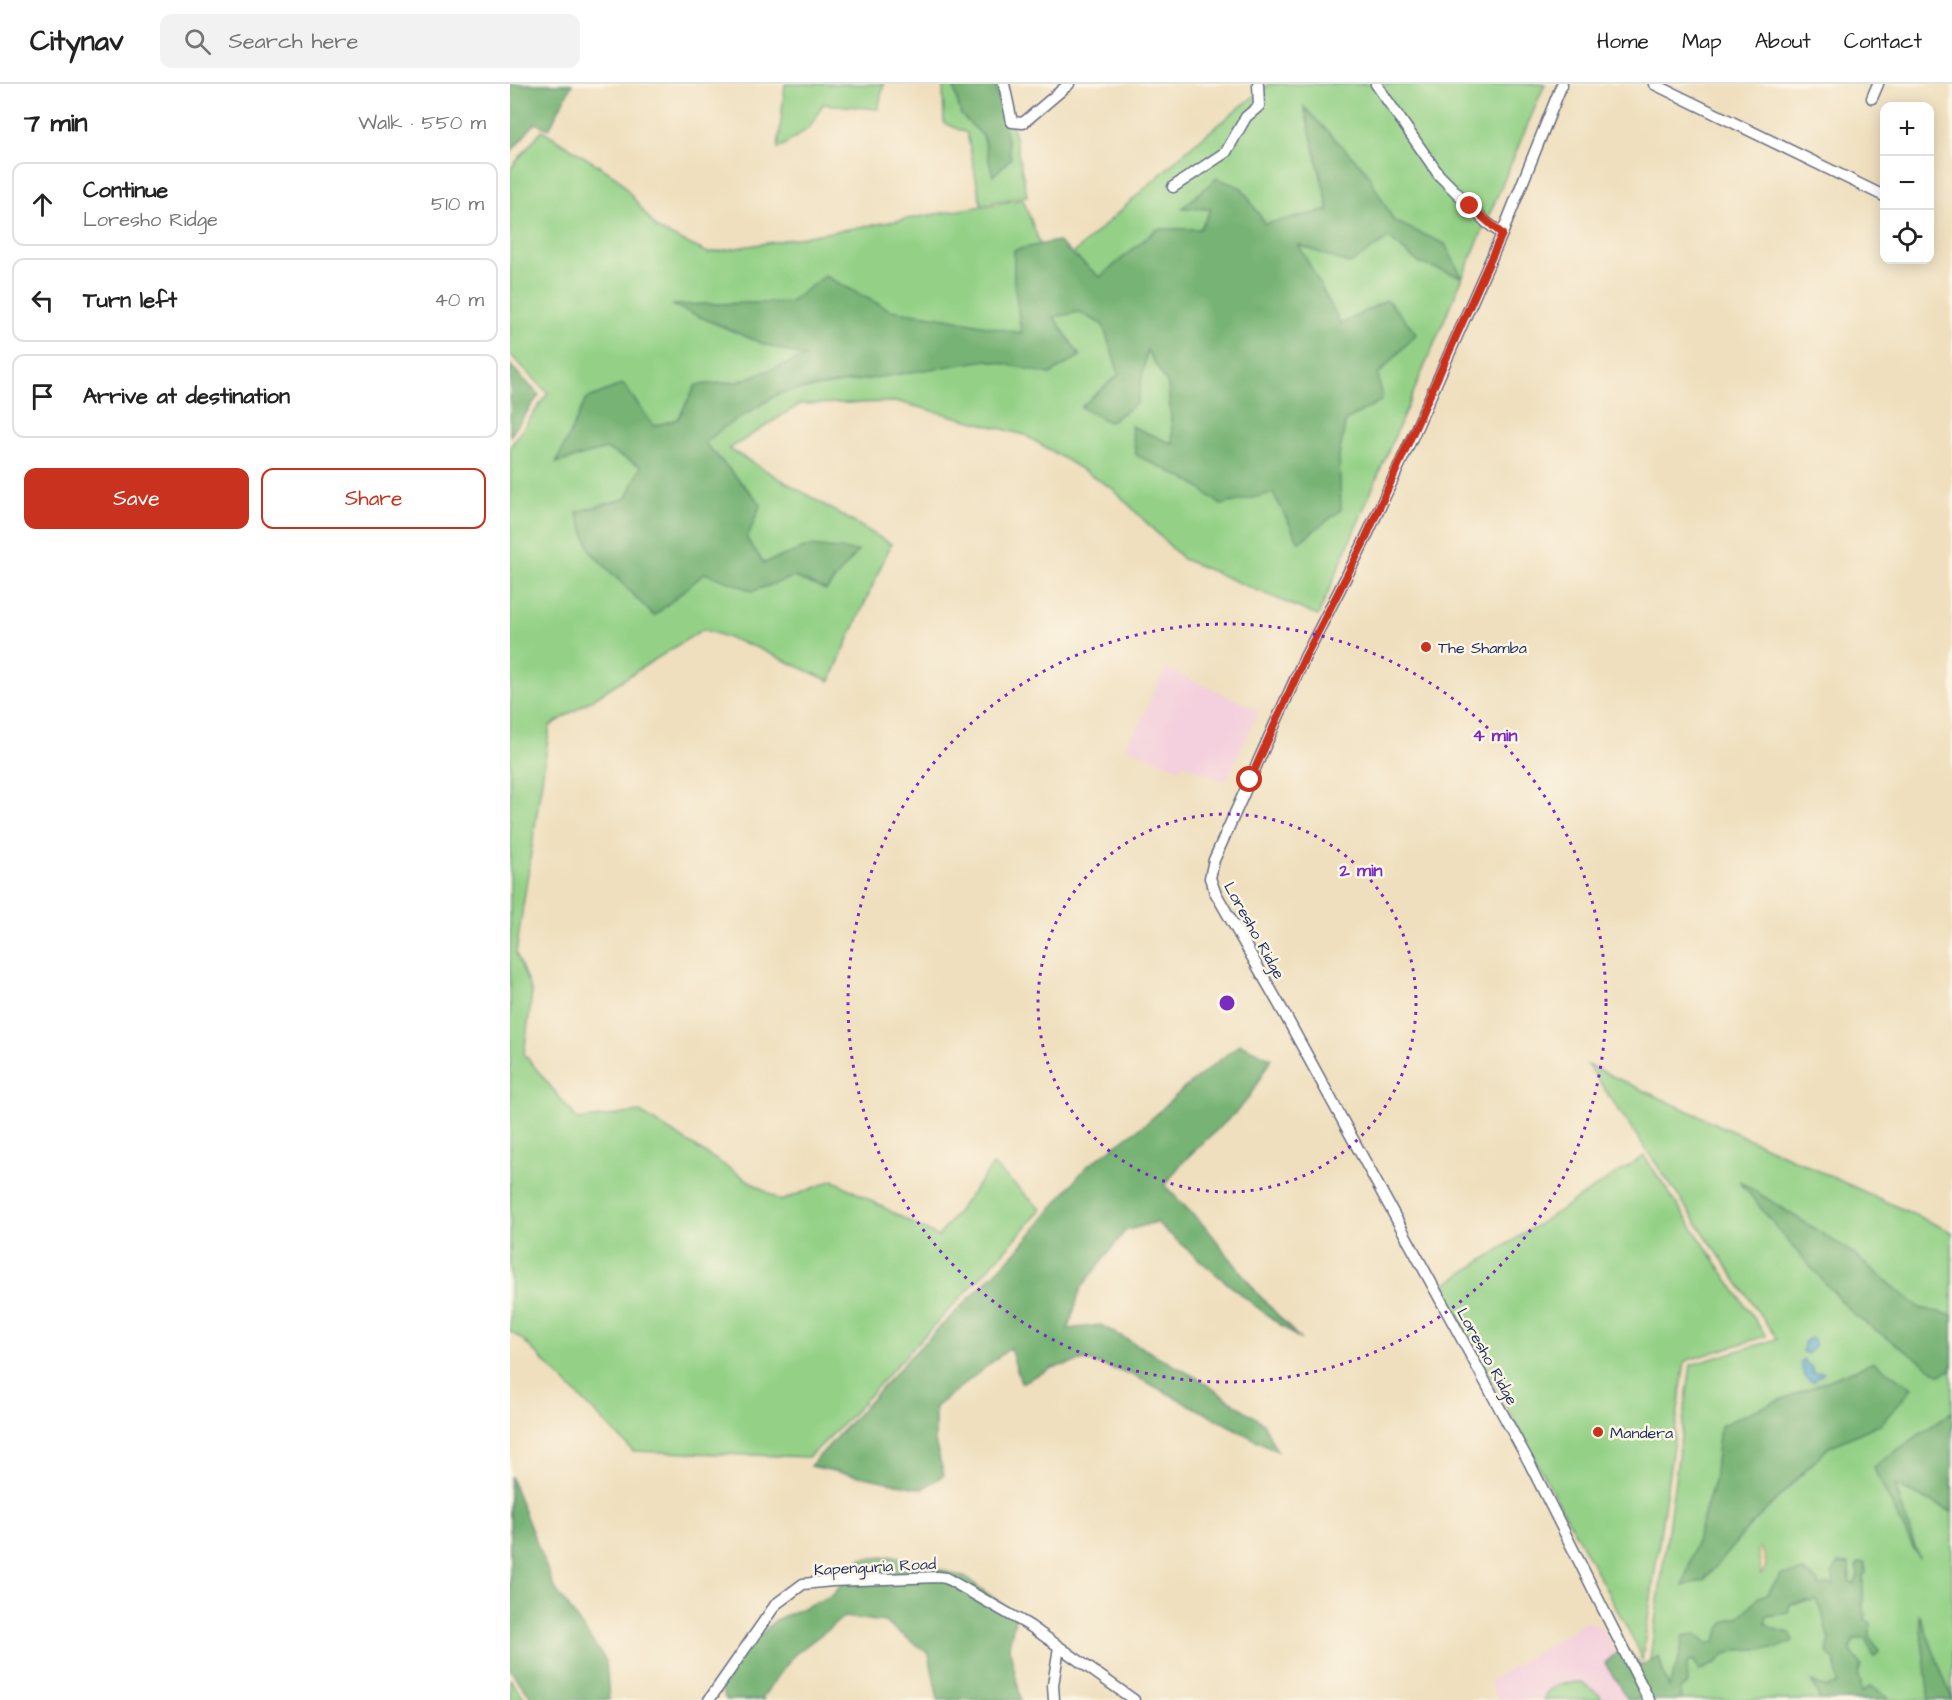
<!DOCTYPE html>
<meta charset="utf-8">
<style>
body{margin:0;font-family:"Architects Daughter",sans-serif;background:#f2f2f2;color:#222}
.controls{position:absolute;right:18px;top:18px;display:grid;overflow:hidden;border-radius:12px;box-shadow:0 3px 15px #0003}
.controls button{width:54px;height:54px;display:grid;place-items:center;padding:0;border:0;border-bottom:2px solid #e0e0e0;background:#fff;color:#222;font:30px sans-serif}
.stop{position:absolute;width:18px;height:18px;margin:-14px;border:4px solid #c8321e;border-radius:50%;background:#fff}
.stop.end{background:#c8321e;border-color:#fff;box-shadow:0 2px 6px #0008}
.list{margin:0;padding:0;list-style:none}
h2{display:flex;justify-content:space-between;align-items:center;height:78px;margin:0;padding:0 24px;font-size:26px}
h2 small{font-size:20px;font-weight:400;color:#767676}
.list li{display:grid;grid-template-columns:39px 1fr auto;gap:18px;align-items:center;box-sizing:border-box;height:84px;margin:0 12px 12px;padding:0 12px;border:2px solid #e0e0e0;border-radius:12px}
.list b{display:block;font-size:22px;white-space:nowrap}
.list p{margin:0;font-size:20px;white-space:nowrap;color:#767676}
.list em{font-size:20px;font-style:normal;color:#767676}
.actions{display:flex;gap:12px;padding:18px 24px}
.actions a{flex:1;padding:14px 0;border:2px solid #c8321e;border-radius:12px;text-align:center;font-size:21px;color:#c8321e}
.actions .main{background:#c8321e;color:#fff}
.icon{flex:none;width:33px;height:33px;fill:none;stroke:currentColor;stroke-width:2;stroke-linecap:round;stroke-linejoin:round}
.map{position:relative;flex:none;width:1442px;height:1616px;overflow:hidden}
header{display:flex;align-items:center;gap:36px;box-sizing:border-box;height:84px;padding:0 30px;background:#fff;border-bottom:2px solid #e0e0e0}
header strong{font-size:28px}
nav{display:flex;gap:33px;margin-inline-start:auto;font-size:21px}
.search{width:420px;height:54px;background:#f2f2f2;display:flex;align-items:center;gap:15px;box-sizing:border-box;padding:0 21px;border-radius:12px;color:#767676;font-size:22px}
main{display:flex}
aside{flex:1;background:#fff}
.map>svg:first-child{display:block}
.built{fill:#f4cfdd}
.green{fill:#94d187;stroke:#588072;stroke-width:1.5}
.forest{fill:#77b374;stroke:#497169;stroke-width:1.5}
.sand{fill:#eeda9e;stroke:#84847e;stroke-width:1.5}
.water{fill:#4ea7cb;stroke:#346b94;stroke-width:1.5}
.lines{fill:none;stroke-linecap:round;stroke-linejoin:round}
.minor-casing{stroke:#656d80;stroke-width:13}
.minor{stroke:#fff;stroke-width:10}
.route{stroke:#c8321e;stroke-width:8}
.ring{fill:none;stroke:#7b2cbf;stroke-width:3;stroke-dasharray:3 6}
.poi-dot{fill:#c8321e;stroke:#fcf5e5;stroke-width:2}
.labels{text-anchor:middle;stroke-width:5;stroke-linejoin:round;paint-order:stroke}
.poi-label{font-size:16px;fill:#1b2f5e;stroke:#fcf5e5;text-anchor:start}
.street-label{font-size:16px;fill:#1b2f5e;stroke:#fcf5e5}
.centre{fill:#7b2cbf;stroke:#fcf5e5;stroke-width:3}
.ring-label{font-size:18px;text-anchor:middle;font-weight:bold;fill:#7b2cbf;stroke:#fcf5e5;stroke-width:5;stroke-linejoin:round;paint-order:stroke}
</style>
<header>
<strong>Citynav</strong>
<div class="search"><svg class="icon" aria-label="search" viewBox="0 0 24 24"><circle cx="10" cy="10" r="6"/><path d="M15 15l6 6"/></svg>Search here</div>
<nav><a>Home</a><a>Map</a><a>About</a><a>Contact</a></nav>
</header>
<main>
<aside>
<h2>7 min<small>Walk · 550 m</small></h2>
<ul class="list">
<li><svg class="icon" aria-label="ahead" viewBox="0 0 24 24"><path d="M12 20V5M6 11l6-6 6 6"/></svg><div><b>Continue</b><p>Loresho Ridge</p></div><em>510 m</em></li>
<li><svg class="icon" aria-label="left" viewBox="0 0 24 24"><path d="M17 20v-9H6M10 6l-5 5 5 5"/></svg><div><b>Turn left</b></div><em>40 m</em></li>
<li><svg class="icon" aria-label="arrive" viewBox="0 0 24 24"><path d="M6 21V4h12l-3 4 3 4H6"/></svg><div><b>Arrive at destination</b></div></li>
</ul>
<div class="actions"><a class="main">Save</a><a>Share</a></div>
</aside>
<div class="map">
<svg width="1442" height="1616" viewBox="0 0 1442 1616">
<rect width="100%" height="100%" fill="#fcf5e5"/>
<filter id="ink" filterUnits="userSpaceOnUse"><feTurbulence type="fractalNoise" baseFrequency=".0167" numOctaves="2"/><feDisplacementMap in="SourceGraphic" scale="12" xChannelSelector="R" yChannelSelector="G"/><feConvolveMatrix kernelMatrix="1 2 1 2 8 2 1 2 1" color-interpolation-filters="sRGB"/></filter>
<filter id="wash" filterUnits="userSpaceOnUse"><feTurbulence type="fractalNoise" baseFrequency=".008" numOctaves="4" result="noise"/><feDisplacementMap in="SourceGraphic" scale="24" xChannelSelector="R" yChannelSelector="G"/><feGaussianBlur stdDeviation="1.35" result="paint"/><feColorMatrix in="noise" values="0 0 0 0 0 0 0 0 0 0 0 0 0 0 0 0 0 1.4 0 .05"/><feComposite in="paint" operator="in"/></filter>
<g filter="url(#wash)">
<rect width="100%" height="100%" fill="#efdfbe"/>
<path class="built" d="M655,584L749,626L715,698L673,679L669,685L616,663L624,648H626Z
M1076,1538L1091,1543L1129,1616H988L980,1597Z"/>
<path class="green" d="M275,0H374L368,25L313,20L299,44L268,65Z
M433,0H494L517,112L471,120L457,49L434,39Z
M759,0H1035L808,532L673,475L602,404L515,351L389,318L290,320L219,365L381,460L320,597L245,563L193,545L40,642L6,869L22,909L14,970L68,1036L130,1028L271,1117L323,1096L428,1153L483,1081L531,1125C489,1176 442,1222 397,1270C364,1305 334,1342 298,1373L123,1367L14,1257L0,1247V363L38,309L0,270V85L32,46L108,94L147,145L198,169L513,115L541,190L678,65Z
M1078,981L1442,1148V1616H1150L1138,1589L1181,1281L1267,1255Z
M1134,1072L1256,1252L1175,1277L1132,1577L1128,1564L931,1203Z
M0,1595L16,1616H0Z
M1071,1598L1090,1611L1092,1616H1033C1039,1599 1055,1599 1071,1598Z"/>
<path class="forest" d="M0,0H62L39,45L25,39L0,69Z
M443,0H485L501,74L483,92L473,52L451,31Z
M794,23L856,87L884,137L935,160L952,193L909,179L879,154L840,180L789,161L831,240L877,216L907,249L868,291L872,316L836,336L829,372L831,426L789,458L763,409L711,421L683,399L626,371L621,342L663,360L658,301L637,266L627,319L599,338L571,323L609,290L593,241L569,228L544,233L570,272L540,290L477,276L270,309L213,344L195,359L251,420L237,455L254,479L300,462L348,467L316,506L284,493L243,507L195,489L144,532L81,468L67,428L117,414L131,382L96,365L46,379L76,315L113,300L144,342L168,335L186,301L227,298L295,273L251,259L162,221L280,218L315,192L380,226L436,234L511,249L504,196V166L547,157L590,193L647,145H690L701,125L672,124L707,94L732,104L755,140L819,126Z
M0,281L29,311L0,352Z
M730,960L761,974C751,993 741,1013 726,1028C701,1053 673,1072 655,1102L699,1147L748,1210L791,1256C739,1219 694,1181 646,1138L615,1147L571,1204L558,1245L591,1241L687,1294L753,1339L767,1367L623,1291L575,1276L542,1284L511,1299L500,1264L425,1323V1358L434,1391L412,1405L300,1382L400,1273L506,1168L576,1083L638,1038L672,1006Z
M1229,1097L1337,1165L1410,1224L1442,1231V1285L1430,1291L1344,1231L1276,1155Z
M1364,1278L1402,1304L1372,1339L1319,1363L1239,1443L1194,1496L1173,1502L1204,1397L1210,1342L1236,1330Z
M1442,1328V1428L1385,1401L1409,1475L1363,1383Z
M0,1392L44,1503L96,1577L99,1616H23L0,1586Z
M385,1472L456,1494L506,1530L499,1562L511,1616H428L419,1570L375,1538L334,1533L284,1571L252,1614L254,1616H216L208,1596L265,1536L323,1511L351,1475Z
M1355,1478L1356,1489L1353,1492V1525L1356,1530L1355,1535L1360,1539V1553L1369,1567L1364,1573L1356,1555H1344L1340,1565L1351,1582L1348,1590L1351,1599V1609L1360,1603L1369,1607L1377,1613V1616H1310L1302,1598L1316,1604L1328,1600L1325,1577L1317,1568L1320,1555C1311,1540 1317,1530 1306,1516L1280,1520L1278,1529L1256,1532V1540L1263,1545L1280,1549L1283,1557L1267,1564L1228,1566L1216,1570L1206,1579L1189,1587L1184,1576L1177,1579L1178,1600L1170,1605L1171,1616H1118L1095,1579L1109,1567L1120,1568L1130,1582L1149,1572L1154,1592L1159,1603L1170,1571L1173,1552L1186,1550L1197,1560L1206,1557C1209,1543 1214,1535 1229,1533C1236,1525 1243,1522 1248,1513L1257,1510L1271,1491L1294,1487L1307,1497L1309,1502L1319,1500L1324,1502L1322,1490L1329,1479L1339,1480L1340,1499L1345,1500L1348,1490L1346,1483L1349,1479Z
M1409,1529L1442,1615V1616H1419Z"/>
<path class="sand" d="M1249,1464L1252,1465C1256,1474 1259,1484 1251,1490L1248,1465Z"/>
<path class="water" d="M1301,1254L1304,1256L1305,1260L1298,1270L1293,1268L1294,1258Z
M1293,1275L1302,1284L1303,1290L1311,1288L1314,1289L1303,1298C1292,1295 1294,1287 1290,1279Z"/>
</g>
<g filter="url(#ink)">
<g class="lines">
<g class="minor-casing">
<path id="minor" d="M494,0L502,38L513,39L559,0
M866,0L929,91L976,138L992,150
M1052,0L992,150L902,354L852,462L795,573L704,776L700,794L705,808L774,929L1019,1378L1139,1616
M1144,0L1374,112
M1362,14L1368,0
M663,103L716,68L736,33L749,22L748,0
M199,1616L266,1520L293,1500L322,1497L428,1493L436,1494L520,1542L624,1616
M544,1616L543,1601L549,1563"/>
</g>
<use href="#minor" class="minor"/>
</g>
</g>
<g class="lines" filter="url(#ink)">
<path class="route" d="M740,696L795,573L852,462L992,150L960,122"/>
</g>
<g class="ring">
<circle cx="717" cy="919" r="189"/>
<circle cx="717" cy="919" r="379"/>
</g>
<g class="poi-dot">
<circle cx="916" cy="563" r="6"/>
<circle cx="1088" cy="1348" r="6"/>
</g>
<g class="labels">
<g class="poi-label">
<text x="928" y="569">The Shamba</text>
<text x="1100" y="1354">Mandera</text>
</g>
<g class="street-label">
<text transform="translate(745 846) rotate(61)" y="6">Loresho Ridge</text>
<text transform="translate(978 1272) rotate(61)" y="6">Loresho Ridge</text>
<text transform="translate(365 1482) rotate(-3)" y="6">Kapenguria Road</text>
</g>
</g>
<circle cx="717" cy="919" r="9" class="centre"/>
<g class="ring-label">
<text x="985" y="657">4 min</text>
<text x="851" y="792">2 min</text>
</g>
</svg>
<div class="controls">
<button>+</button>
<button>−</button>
<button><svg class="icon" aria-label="locate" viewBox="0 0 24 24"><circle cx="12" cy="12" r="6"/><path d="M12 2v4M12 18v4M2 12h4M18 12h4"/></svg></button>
</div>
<div class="stop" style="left:740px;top:696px"></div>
<div class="stop end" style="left:960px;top:122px"></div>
</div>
</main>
